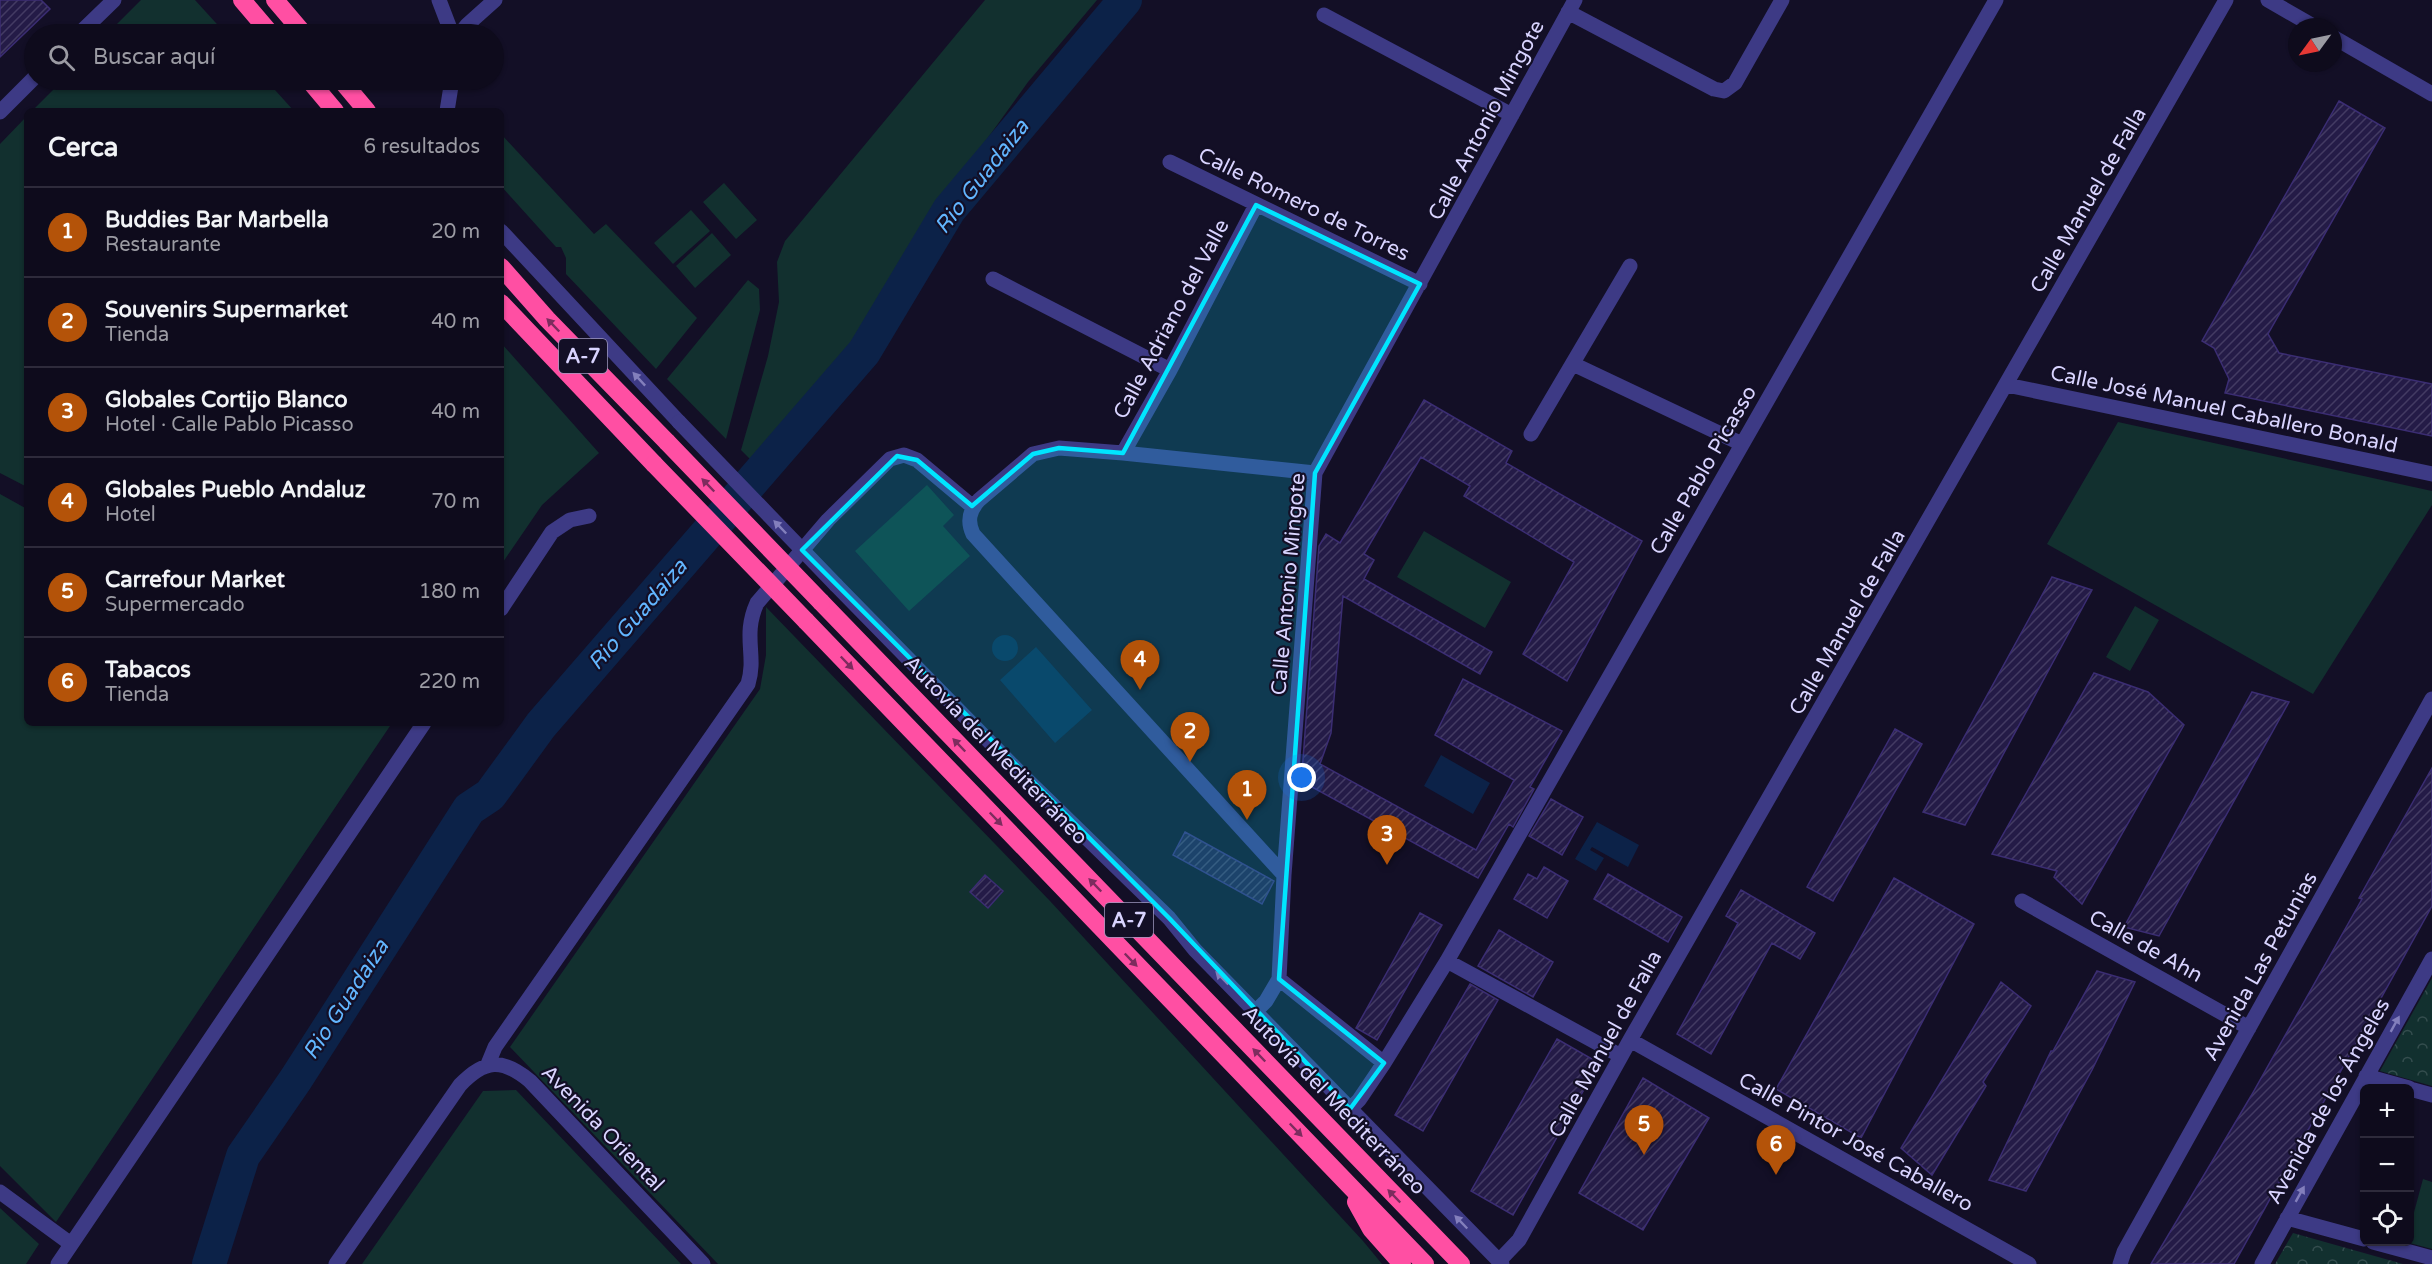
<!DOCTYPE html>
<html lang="es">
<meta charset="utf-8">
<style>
body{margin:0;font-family:"Varela Round",sans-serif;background:#1c1929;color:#f1f3f6}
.controls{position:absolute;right:18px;bottom:18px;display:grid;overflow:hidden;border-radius:9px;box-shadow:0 2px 4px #0004}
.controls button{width:54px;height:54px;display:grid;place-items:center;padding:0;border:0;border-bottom:2px solid #2e2b3b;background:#0e0b1c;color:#f1f3f6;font:30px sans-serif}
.compass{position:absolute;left:2288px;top:18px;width:54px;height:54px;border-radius:50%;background:#0e0b1c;box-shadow:0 2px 4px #0004;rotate:237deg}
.you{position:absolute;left:1302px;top:778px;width:21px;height:21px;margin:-15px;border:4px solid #fff;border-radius:50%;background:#1a73e8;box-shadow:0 0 0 9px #1a73e833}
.badge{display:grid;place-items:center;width:39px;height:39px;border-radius:50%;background:#b45309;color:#fff;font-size:20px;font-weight:700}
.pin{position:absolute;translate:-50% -50px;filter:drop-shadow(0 2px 3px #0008)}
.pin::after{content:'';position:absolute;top:32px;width:21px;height:18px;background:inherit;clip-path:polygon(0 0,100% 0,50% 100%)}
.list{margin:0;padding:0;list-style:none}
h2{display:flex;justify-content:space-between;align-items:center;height:78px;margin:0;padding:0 24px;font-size:26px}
h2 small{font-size:20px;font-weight:400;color:#9b9ba3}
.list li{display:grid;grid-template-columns:39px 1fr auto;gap:18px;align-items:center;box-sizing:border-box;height:90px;padding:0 24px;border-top:2px solid #2e2b3b}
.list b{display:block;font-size:22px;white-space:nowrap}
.list p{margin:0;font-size:20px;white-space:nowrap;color:#9b9ba3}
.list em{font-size:20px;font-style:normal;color:#9b9ba3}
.icon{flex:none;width:33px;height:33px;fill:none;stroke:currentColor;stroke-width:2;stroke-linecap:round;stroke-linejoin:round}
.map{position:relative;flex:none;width:2432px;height:1264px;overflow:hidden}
.search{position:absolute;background:#0e0b1c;box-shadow:0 2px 4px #0004;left:24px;top:24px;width:480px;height:66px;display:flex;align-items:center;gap:15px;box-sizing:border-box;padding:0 21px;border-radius:33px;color:#9b9ba3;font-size:22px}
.panel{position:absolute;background:#0e0b1c;box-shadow:0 2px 4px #0004;left:24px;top:108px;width:480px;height:618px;border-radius:9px}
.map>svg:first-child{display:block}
.grass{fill:#12302f}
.park{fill:url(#park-crowns)}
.water{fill:#0c2248}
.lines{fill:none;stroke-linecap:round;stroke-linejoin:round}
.river{stroke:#0c2248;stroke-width:34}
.building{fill:url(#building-hatch);stroke:#3b2d73;stroke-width:1.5}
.minor{stroke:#3d3a85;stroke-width:15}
.highway{stroke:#ff4fa3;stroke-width:18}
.minor-bridge{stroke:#3d3a85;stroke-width:15}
.highway-bridge{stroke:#ff4fa3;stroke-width:18}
.oneway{fill:#7d2c5e}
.oneway2{fill:#837fbc}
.marked{fill:#00e5ff;fill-opacity:0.2;stroke:#00e5ff;stroke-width:4.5;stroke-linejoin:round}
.labels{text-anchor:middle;stroke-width:4.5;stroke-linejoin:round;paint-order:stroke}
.shield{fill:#130f26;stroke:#9e99be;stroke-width:1.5}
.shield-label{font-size:20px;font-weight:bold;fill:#d9d4ff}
.street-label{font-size:21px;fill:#d9d4ff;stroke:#130f26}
.water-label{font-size:22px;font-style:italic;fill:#62b6ff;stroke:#130f26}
</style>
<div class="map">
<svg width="2432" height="1264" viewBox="0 0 2432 1264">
<defs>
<pattern id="park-crowns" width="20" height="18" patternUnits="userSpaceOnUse" patternTransform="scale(1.5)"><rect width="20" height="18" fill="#12302f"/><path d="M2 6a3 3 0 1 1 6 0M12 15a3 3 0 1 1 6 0" fill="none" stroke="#344d4e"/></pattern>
<pattern id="building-hatch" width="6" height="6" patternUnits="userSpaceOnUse" patternTransform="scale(1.5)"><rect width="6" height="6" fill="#241b47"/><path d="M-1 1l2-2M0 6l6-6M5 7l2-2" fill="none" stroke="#433b63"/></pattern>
</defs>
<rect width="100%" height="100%" fill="#130f26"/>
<path class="grass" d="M141,0H195L226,34H107Z
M985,0H1097L1028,82L951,189L897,286L843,364L755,464L741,450L768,356L779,302L777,262L785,241Z
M63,80H266L294,111H32Z
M27,116V487L0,473V144Z
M501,134L594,234L606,224L697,318L656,369L566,274V258L561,247H556L501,186Z
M724,183L757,220L736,239L703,202Z
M691,210L710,231L673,264L654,243Z
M712,233L731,255L695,288L676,266Z
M748,280L759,289L760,310L726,439L667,379Z
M501,343L599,453L542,505L501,565Z
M2118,422L2432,491V505L2313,694L2047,544Z
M927,485L954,515L943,526L970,556L909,611L855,551Z
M0,494L27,509V723H392L56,1222L0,1166Z
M1424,531L1511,582L1485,628L1397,577Z
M2135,606L2159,620L2130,671L2106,657Z
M766,607L1050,901L1363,1241L1382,1264H718L510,1047L760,689L766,655Z
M516,1090L681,1264H362L483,1091Z
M2423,1179L2432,1182V1249L2406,1242H2410V1227Z
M0,1208L39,1244L26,1264H0Z"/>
<path class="park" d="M2432,978V1086L2380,1071Z
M2293,1233L2403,1264H2275Z"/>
<path class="water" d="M992 648a13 13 0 1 1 26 0a13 13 0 1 1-26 0Z
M1036,647L1092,710L1055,743L1000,680Z
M1441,755L1490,783L1473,814L1424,786Z
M1597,822L1639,845L1628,867L1592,847L1590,850L1604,858L1596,871L1575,859Z"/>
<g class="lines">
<path class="river" d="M209,1264L243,1156L296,1079L469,809L490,795L541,725L864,352L949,210L1125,0"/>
</g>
<path class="building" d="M0,0H41L50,9L0,57Z
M2339,101L2385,128L2268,334L2279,353L2432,384V436L2225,393L2229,379L2214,348L2202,341Z
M1424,400L1512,451L1506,463L1642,541L1567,681L1523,654L1574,562L1464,496L1470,486L1421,457L1364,554L1374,560L1364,579L1492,652L1480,674L1343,596L1331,733L1320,764L1476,850L1514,780L1435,735L1463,679L1562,731L1530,787L1534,789L1513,827L1509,824L1478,878L1310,786L1302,773L1319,546L1326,534L1340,543Z
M2052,577L2092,590L1965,825L1923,812Z
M2094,673L2148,692L2184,725L2082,904L2054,877L2057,871L1992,854Z
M2252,692L2289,702L2159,936L2124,927Z
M1895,729L1922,744L1833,901L1807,887Z
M2432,768V906L2234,1264H2151L2251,1096L2362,899L2359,898Z
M1551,799L1583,817L1562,855L1529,836Z
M1185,832L1274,881L1262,904L1173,855Z
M1544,867L1568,881L1547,918L1514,899L1528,874L1537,879Z
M1608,874L1682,917L1668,942L1594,899Z
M985,875L1003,891L988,908L970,892Z
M1894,878L1974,924L1861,1138L1776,1089Z
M1741,890L1815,933L1800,959L1772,943L1711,1054L1677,1034L1738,923L1726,916Z
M1420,913L1442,925L1377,1040L1356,1028Z
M1499,930L1553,962L1533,997L1478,966Z
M2097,971L2135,982L2092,1070L2026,1191L1989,1180L2051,1051H2053Z
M2001,982L2031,1006L1983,1082L1986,1086L1932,1175L1901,1148Z
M1470,984L1498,1000L1423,1131L1395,1115Z
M1557,1039L1599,1063L1513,1215L1471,1191Z
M1643,1078L1709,1118L1643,1230L1579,1193Z"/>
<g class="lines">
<path class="minor" d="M439,0L452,34
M2268,0L2315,27
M1568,12L1714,89L1724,91L1735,83L1782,0
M1324,15L1512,115
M79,34L114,0
M460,34L467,25L495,0
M2333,37L2432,94
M447,111L452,80
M0,112L34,78
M1170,162L1420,284
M501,231L679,422
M993,279L1170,370
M1573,364L1742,444
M2007,385L2432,474
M1531,434L1630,266
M1123,453L1170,370L1256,205
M836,585L1024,777L1169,918L1195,950L1502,1264
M501,609L552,532L570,520L589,516
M1284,875L973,534C967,521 969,511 979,500L1033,454L1059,448L1123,453L1315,473
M2022,901L2249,1028
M1447,961L1621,1056
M1279,979L1384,1063
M1255,1012L1266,1001L1279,979L1284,875L1315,473L1575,0
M1630,1040L2029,1264
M488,1064L495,1047L748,684C757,655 742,636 757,603L828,520L890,459L904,455L917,460L973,507
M2366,1076L2409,1088
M2410,1089L2432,1095
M1350,1109L1359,1100L1384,1063L1447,961L1996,0
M0,1192L71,1244
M2287,1218L2364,1239
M2373,1242L2432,1258
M1499,1261L1519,1240L1630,1040L2226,0
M58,1264L424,723
M336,1264L460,1085C485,1059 502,1058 530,1081L703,1264
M2120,1264L2124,1252L2432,699
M2262,1264L2432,959"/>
<path class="highway" d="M242,0L271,34
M275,0L304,34
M309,80L335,111
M341,80L367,111
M501,267L547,319L667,442
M501,303L654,464
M821,602L1461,1264
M806,621L1425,1264
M1356,1202L1371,1229L1402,1264"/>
<path class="minor-bridge" d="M679,422L836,585"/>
<path class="highway-bridge" d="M667,442L821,602
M654,464L806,621"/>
</g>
<defs><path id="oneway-solid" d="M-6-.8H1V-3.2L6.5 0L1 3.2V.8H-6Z" transform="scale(1.5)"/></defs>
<g class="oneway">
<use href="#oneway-solid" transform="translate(553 325) rotate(-134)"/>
<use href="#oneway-solid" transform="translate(708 485) rotate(-134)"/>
<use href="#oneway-solid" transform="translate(847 663) rotate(46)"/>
<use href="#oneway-solid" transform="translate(959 745) rotate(-134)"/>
<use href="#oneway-solid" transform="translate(996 819) rotate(46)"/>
<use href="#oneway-solid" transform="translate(1095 885) rotate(-134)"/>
<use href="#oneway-solid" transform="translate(1131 960) rotate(46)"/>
<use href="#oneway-solid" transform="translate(1259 1055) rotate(-134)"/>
<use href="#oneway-solid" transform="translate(1296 1130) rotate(46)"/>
<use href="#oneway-solid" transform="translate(1394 1196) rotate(-134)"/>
</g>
<g class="oneway2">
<use href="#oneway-solid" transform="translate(639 379) rotate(-133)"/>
<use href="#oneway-solid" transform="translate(780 527) rotate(-134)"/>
<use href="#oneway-solid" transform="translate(1222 978) rotate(-134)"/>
<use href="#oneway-solid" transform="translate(2395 1024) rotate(-61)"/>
<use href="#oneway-solid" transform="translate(2300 1194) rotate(-61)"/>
<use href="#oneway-solid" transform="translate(1461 1222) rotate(-134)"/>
</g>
<path class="marked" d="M1256,205L1420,284L1315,473L1279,979L1384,1063L1350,1109L1169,918L802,550L897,456L917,460L972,506L1033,454L1059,448L1123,453Z"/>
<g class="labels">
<g class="shield">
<rect x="559" y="339" width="48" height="34" rx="4.5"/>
<rect x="1105" y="903" width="48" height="34" rx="4.5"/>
</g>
<g class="shield-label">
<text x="583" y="363">A-7</text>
<text x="1129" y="927">A-7</text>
</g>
<g class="street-label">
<text transform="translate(1486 120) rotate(-62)" y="7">Calle Antonio Mingote</text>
<text transform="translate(2088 200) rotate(-60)" y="7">Calle Manuel de Falla</text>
<text transform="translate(1304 204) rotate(26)" y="7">Calle Romero de Torres</text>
<text transform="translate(1171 319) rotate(-62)" y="7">Calle Adriano del Valle</text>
<text transform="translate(2224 409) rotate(12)" y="7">Calle José Manuel Caballero Bonald</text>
<text transform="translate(1703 470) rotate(-60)" y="7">Calle Pablo Picasso</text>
<text transform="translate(1288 584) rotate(-85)" y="7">Calle Antonio Mingote</text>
<text transform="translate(1847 622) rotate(-60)" y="7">Calle Manuel de Falla</text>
<text transform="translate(996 750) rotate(46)" y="7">Autovía del Mediterráneo</text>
<text transform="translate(2146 946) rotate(29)" y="7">Calle de Ahn</text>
<text transform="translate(2260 966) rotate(-61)" y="7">Avenida Las Petunias</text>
<text transform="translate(1605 1044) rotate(-61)" y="7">Calle Manuel de Falla</text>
<text transform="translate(1334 1100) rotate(46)" y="7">Autovía del Mediterráneo</text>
<text transform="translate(2328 1101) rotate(-61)" y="7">Avenida de los Ángeles</text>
<text transform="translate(603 1128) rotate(46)" y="7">Avenida Oriental</text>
<text transform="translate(1856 1142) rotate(29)" y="7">Calle Pintor José Caballero</text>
</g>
<g class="water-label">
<text transform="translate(981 176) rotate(-52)" y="8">Rio Guadaiza</text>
<text transform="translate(637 614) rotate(-49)" y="8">Rio Guadaiza</text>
<text transform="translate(345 999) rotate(-57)" y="8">Rio Guadaiza</text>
</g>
</g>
</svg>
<div class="controls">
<button>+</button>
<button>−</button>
<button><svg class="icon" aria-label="locate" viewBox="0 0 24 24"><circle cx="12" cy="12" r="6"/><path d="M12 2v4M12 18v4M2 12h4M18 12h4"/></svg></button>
</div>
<svg class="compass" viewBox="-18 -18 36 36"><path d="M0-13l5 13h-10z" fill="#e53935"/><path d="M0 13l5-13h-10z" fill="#9b9ba3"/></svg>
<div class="you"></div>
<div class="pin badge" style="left:1247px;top:820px">1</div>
<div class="pin badge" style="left:1190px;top:762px">2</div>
<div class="pin badge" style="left:1387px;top:865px">3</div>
<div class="pin badge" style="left:1140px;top:690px">4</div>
<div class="pin badge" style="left:1644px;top:1155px">5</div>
<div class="pin badge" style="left:1776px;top:1175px">6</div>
<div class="search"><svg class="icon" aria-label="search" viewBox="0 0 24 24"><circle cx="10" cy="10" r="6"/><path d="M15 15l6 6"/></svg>Buscar aquí</div>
<section class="panel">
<h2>Cerca<small>6 resultados</small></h2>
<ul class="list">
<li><span class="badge">1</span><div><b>Buddies Bar Marbella</b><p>Restaurante</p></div><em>20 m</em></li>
<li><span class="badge">2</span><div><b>Souvenirs Supermarket</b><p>Tienda</p></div><em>40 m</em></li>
<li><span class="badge">3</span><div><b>Globales Cortijo Blanco</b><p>Hotel · Calle Pablo Picasso</p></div><em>40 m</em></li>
<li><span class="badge">4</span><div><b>Globales Pueblo Andaluz</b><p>Hotel</p></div><em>70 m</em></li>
<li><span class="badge">5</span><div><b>Carrefour Market</b><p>Supermercado</p></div><em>180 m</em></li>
<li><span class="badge">6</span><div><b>Tabacos</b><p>Tienda</p></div><em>220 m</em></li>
</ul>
</section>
</div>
